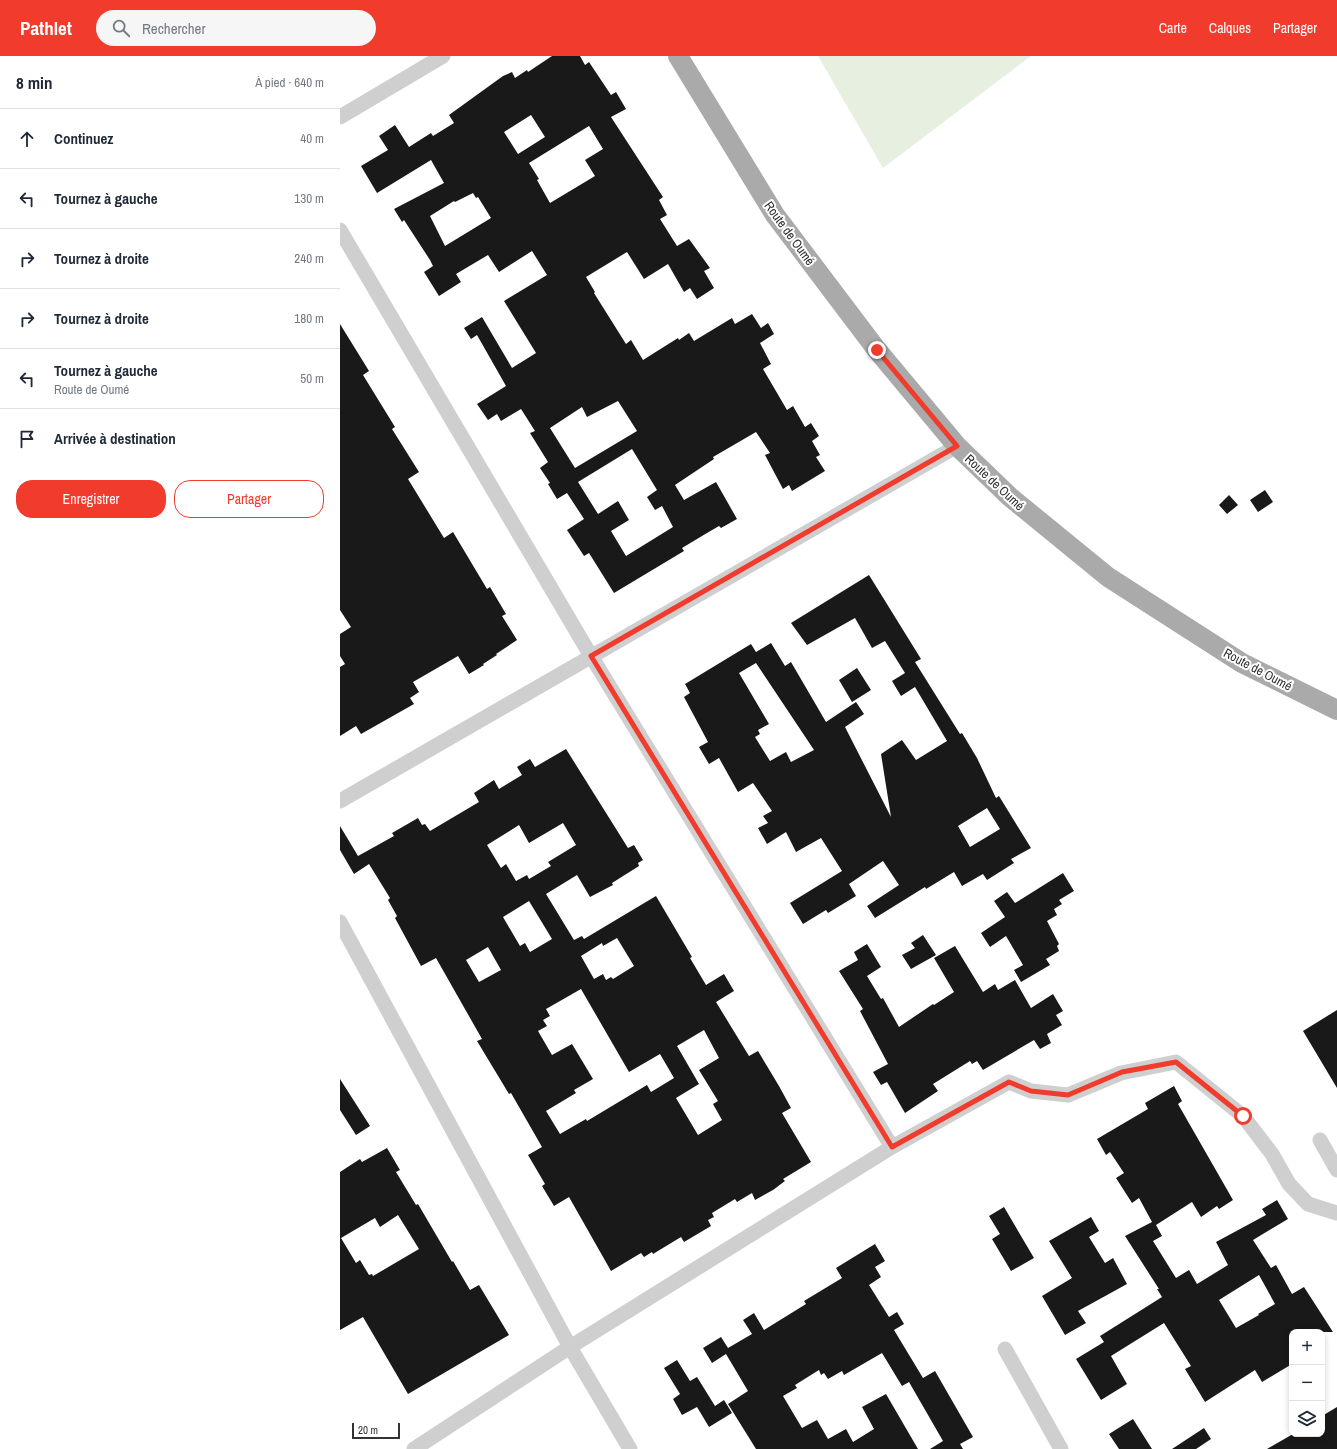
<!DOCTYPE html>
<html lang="fr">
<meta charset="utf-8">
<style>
body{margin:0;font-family:"Archivo Narrow",sans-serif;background:#f6f6f7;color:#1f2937}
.controls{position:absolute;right:12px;bottom:12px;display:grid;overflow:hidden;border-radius:8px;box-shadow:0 2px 6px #0003}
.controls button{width:36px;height:36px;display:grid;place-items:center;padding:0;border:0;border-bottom:1px solid #e0e1e3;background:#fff;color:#1f2937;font:20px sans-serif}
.scale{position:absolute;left:12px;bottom:10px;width:48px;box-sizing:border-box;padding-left:4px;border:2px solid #323232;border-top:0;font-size:11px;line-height:14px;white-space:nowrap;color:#323232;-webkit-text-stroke:3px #fff;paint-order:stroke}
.stop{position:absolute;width:12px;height:12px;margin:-9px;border:3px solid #f13b2c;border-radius:50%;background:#fff}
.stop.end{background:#f13b2c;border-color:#fff;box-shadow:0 1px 4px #0008}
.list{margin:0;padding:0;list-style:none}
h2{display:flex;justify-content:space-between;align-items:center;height:52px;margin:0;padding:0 16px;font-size:17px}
h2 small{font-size:13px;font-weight:400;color:#747a83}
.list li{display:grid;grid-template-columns:26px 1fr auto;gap:12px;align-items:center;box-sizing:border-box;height:60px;padding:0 16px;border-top:1px solid #e0e1e3}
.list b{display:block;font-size:15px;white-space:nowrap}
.list p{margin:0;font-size:13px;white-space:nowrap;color:#747a83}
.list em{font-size:13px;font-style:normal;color:#747a83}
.actions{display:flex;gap:8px;padding:12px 16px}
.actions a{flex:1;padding:9px 0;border:1px solid #f13b2c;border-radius:16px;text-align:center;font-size:14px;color:#f13b2c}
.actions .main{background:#f13b2c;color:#fff}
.icon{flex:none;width:22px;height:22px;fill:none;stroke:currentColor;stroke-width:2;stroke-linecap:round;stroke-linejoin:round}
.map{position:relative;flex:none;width:997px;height:1393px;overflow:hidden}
header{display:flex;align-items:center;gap:24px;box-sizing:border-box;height:56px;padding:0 20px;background:#f13b2c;color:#fff}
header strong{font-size:19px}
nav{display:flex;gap:22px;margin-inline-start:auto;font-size:14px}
.search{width:280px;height:36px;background:#f6f6f7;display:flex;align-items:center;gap:10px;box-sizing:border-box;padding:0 14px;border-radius:22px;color:#747a83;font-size:15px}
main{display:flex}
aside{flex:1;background:#fff}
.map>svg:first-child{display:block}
.green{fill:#e6efe0}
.building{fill:#191919;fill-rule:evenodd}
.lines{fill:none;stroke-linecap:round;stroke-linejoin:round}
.minor{stroke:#cfcfcf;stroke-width:15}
.major{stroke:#aaa;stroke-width:20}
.route{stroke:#f13b2c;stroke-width:5}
.labels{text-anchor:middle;stroke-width:4;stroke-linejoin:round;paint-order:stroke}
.street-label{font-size:13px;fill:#323232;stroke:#fff}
</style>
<header>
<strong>Pathlet</strong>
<div class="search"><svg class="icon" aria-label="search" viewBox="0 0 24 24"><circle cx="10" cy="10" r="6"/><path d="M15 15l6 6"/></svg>Rechercher</div>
<nav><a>Carte</a><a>Calques</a><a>Partager</a></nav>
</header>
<main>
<aside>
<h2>8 min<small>À pied · 640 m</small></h2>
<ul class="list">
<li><svg class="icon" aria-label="ahead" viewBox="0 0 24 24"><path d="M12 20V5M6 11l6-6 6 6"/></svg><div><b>Continuez</b></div><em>40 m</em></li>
<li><svg class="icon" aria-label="left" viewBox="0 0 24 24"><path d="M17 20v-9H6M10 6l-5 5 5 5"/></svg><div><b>Tournez à gauche</b></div><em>130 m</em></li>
<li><svg class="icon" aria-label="right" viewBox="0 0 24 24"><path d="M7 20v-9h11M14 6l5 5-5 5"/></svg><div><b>Tournez à droite</b></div><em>240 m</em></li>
<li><svg class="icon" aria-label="right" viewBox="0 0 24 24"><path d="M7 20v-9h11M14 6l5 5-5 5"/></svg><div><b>Tournez à droite</b></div><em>180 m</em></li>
<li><svg class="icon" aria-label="left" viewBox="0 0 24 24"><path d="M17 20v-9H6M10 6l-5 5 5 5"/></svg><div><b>Tournez à gauche</b><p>Route de Oumé</p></div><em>50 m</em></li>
<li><svg class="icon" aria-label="arrive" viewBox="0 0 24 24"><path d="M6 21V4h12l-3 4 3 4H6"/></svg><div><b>Arrivée à destination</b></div></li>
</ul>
<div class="actions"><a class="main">Enregistrer</a><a>Partager</a></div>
</aside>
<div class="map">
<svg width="997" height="1393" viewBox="0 0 997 1393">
<rect width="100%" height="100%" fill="#fff"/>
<path class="green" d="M478,0H691L543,112Z"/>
<path class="building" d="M212,0H240L245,9L249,6L271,39L276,36L286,53L271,61L323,141L319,144L327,159L320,163L337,190L349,183L370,212L364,215L374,232L357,243L350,232L344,236L328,208L304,223L287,196L246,221L255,236L254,237L286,288L291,284L303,304L338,282L339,284L349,277L354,285L392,262L395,268L412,258L421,272L428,267L434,278L420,287L431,308L423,313L447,354L453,350L465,371L471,367L479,380L472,385L480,399L476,401L485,415L452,435L449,429L443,433L425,399L430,397L416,376L373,401L374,403L335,429L344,444L376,426L397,463L381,472L379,470L367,477L342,492L344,495L274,537L249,497L244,500L227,474L244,463L227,437L217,443L208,428L210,427L200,412L208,406L190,377L195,375L181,353L161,365L157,358L148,364L137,348L166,330L137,279L131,283L124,272L142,261L172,312L196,297L164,245L207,219L192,195L159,216L148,199L116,218L121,226L99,240L84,216L93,210L90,204L64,164L62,166L54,153L104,127L91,104L37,137L21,110L48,94L39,80L55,69L69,91L91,77L93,80L114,67L109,59L163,20L172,16L175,22L187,14L188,16ZM191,59L205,81L178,98L164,76ZM249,70L263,93L245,104L255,120L210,147L197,124L199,123L189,107ZM133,137L136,142L138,141L151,162L105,190L90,160L114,145L115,146ZM278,345L297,375L235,412L210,372L242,351L247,361ZM292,393L317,434L307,441L315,454L322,450L333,471L286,500L271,475L289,464L278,445L258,458L238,426Z
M0,268L29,315L23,319L55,371L52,373L79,416L68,423L104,482L113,476L147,533L150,531L166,558L162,560L177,584L156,598L157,599L143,608L144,609L129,618L118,600L73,626L79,636L70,642L74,648L21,678L16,670L0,680V611L5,608L0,600V578L11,571L0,554Z
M925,434L933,446L918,456L910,444Z
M889,439L898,449L887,458L879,449Z
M529,519L581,603L575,606L620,678L622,677L637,702L656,742L659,740L691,792L671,803L674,807L647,824L643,818L622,830L614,816L586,833L585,831L535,862L527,850L559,829L543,805L509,828L516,840L488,857L486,854L463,868L450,847L502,815L481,782L456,796L446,776L427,788L418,772L428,767L423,760L432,755L413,727L398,736L379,702L369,708L359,691L368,686L344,641L350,637L345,628L411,588L416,596L431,587L445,610L451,606L486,666L516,646L524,658L505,671L551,761L541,698L562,684L576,704L607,685L575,631L561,640L552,625L565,617L545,585L532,592L515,562L467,589L451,567ZM416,607L474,694L451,706L446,696L430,705L415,681L420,678L418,674L429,668L399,617ZM647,752L660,773L630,791L618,770Z
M517,612L531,634L512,646L499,624Z
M226,693L288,792L294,789L303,804L298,807L299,810L272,827L273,829L250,841L237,819L206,838L234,884L242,880L244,883L316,840L352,901L350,902L366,929L384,918L394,935L376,946L409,1000L418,995L439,1030L451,1052L442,1057L471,1106L443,1123L445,1125L433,1134L415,1144L412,1137L397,1146L395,1143L372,1157L374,1161L368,1164L371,1170L344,1186L341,1181L313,1198L312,1196L304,1201L301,1197L271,1215L229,1141L214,1150L202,1130L205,1128L188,1099L202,1091L171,1037L169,1038L137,985L142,983L96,902L81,910L55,862L57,860L48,844L50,842L29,808L14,818L0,794V770L18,800L54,780L52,777L78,762L82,769L85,768L90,775L139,746L134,737L154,724L159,733L182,719L177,711L190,703L195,711ZM223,767L236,789L208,806L211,810L189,823L187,819L176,825L166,808L161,812L147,789L179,769L189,787ZM189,845L212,883L190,896L185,887L180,890L163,861ZM277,882L294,910L273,923L271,921L266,924L263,918L254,923L241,900L262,887L263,890ZM148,891L161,914L139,926L126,904ZM241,933L289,1016L320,998L334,1022L311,1036L307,1029L247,1065L246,1063L220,1078L206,1055L236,1037L234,1034L253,1023L232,988L212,999L198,975L207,970L203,964L210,960L206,953ZM364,974L379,1002L359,1014L378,1045L373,1048L382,1064L358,1079L336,1042L359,1028L337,990Z
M723,817L734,835L719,844L722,848L714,853L717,859L707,865L719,888L717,890L719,895L706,903L710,909L681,926L674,914L683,909L666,880L650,891L641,877L665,861L654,845L667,836L675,847Z
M583,879L596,899L571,913L562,899L575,892L571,887Z
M527,888L541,911L527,920L541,943L543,942L559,971L593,948L594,949L614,936L594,902L615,890L643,936L655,928L658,934L675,924L691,952L713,938L723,955L716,959L722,969L707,978L711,987L700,993L694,984L643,1014L637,1005L632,1008L630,1005L593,1028L598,1035L565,1057L547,1026L541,1029L533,1016L548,1008L520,955L523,953L499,915L518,904L514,896Z
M997,954V1032L963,975Z
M0,1023L30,1070L16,1079L0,1054Z
M834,1030L842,1045L838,1048L893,1144L879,1153L877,1150L861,1161L852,1146L816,1169L822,1180L813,1185L836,1222L849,1214L857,1228L888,1209L876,1186L926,1159L922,1153L937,1144L948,1163L913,1184L931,1212L936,1209L952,1238L964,1231L993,1276H952V1308L922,1326L915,1314L865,1346L845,1313L851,1310L824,1267L771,1300L787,1328L761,1344L736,1303L764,1286L760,1280L822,1241L817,1233H819L785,1180L812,1166L799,1142L792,1147L776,1122L784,1117L770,1096L766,1099L757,1083L808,1053L805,1047ZM919,1219L935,1248L918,1258L919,1259L896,1272L879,1244Z
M47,1092L60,1114L56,1116L76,1149L78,1148L112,1206L113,1205L130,1234L139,1229L169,1279L68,1338L23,1261L0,1274V1116L20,1103L22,1106ZM58,1159L79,1193L33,1220L32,1218L29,1219L20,1204L16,1207L1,1182L35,1162L40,1171Z
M664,1151L694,1202L671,1215L652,1183L660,1178L649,1160Z
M751,1161L759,1175L749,1181L765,1207L773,1202L787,1228L738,1255L746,1267L725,1279L702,1240L732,1222L709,1185Z
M535,1188L545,1205L535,1211L541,1221L529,1229L549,1261L557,1256L564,1268L554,1274L583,1322L595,1315L633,1381L620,1388L623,1393H590L603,1385L569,1326L562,1330L542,1297L504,1319L502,1315L488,1323L484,1317L481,1319L479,1314L455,1329L457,1332L443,1340L462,1372L477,1364L488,1383L506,1373L513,1386L534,1373L522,1351L546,1338L578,1393H416L388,1348L408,1335L386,1298L372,1307L363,1292L381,1281L388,1292L412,1278L403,1264L414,1257L424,1274L466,1248L464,1245L502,1222L496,1212Z
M337,1304L350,1325L357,1321L375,1350L384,1344L392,1357L369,1371L357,1351L342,1359L333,1343L340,1338L324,1312Z
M997,1351V1393H927L953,1378H982V1360Z
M793,1363L812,1393H779L769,1378Z
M864,1372L871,1383L856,1393H832Z"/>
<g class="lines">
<path class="minor" d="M0,61L103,0
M0,174L251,600L552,1091
M0,745L617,390
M0,866L230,1291L290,1393
M980,1084L997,1114
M665,1293L721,1393
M74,1393L230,1291L552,1091L669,1026L691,1035L728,1039L781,1017L836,1006L903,1060L932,1098L949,1128L968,1148L997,1157"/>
<path class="major" d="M338,0L435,159L537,294L617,390L670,441L768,521L902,607L997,654"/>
</g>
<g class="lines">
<path class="route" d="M537,294L617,390L251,600L552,1091L669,1026L691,1035L728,1039L782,1016L836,1006L903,1060"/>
</g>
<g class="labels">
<g class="street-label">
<text transform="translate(450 177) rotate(54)" y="5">Route de Oumé</text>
<text transform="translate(655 426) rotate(43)" y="5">Route de Oumé</text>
<text transform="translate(918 613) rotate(28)" y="5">Route de Oumé</text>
</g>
</g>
</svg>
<div class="controls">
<button>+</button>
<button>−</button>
<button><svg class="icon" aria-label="layers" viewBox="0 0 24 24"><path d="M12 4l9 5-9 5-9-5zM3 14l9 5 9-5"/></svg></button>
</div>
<div class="scale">20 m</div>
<div class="stop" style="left:903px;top:1060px"></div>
<div class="stop end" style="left:537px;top:294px"></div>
</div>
</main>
